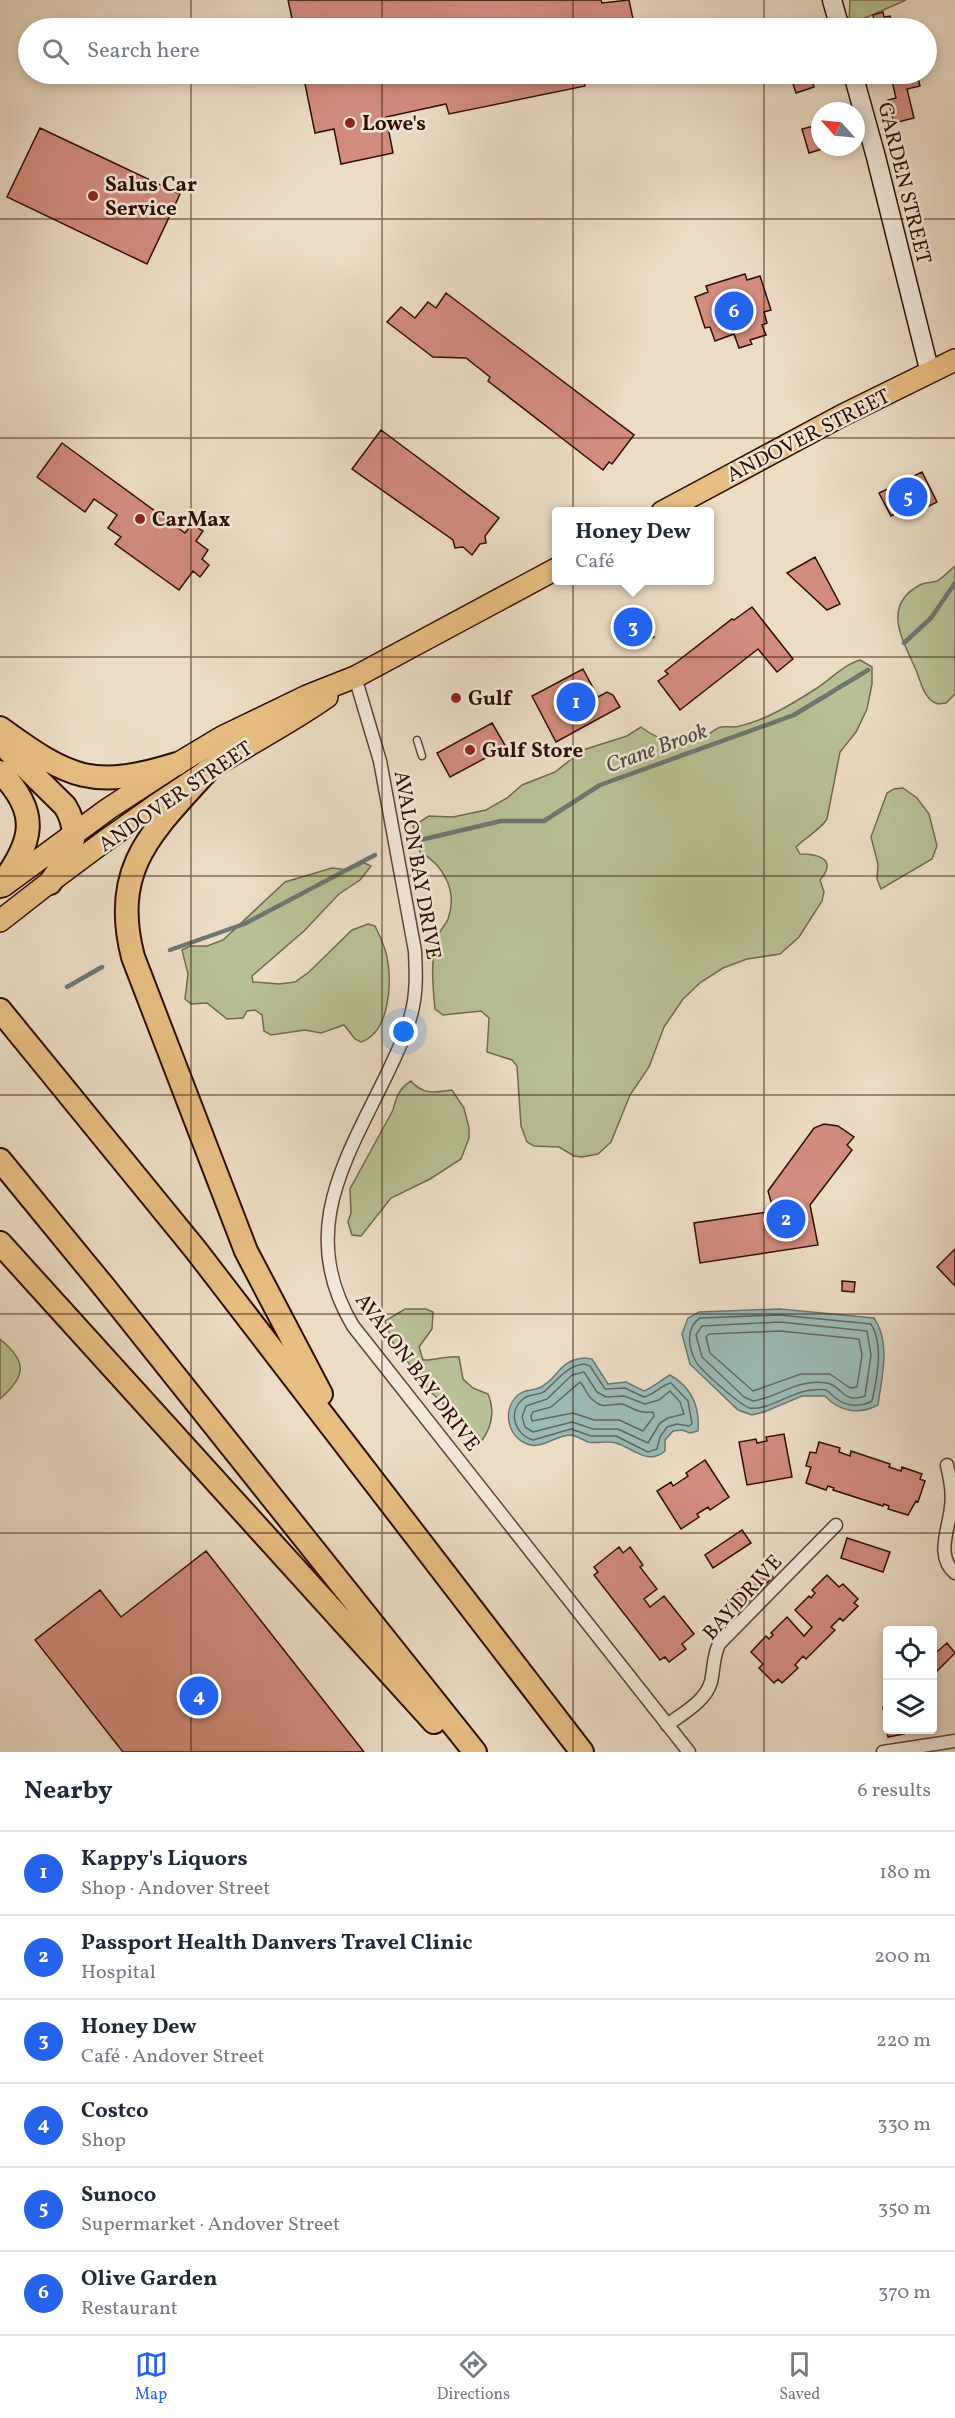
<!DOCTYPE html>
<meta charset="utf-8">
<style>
body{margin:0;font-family:Vollkorn,serif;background:#f2f2f3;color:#1f2937}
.controls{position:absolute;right:18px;bottom:18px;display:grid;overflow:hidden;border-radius:6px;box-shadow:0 3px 9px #0003}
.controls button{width:54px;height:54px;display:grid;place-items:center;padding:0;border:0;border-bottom:2px solid #e0e1e3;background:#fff;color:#1f2937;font:30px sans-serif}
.compass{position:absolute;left:811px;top:102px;width:54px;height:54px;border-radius:50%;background:#fff;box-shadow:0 3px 9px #0003;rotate:297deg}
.you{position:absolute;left:404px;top:1032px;width:21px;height:21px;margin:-15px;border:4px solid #fff;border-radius:50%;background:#1a73e8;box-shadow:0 0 0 9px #1a73e833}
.badge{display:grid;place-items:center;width:39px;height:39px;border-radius:50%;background:#2563eb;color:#fff;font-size:20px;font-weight:700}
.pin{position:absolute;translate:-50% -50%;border:3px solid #fff;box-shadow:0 2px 6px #0006}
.popup{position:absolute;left:552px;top:507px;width:162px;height:78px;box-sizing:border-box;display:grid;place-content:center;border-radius:6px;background:#fff;filter:drop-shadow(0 2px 4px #0005);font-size:20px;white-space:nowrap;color:#747a83}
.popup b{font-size:22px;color:#1f2937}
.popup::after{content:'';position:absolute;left:50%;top:100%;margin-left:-12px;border:12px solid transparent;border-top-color:#fff}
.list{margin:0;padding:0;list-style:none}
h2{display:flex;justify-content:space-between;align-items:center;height:78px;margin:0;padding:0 24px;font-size:26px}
h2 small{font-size:20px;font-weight:400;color:#747a83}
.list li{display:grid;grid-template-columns:39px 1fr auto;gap:18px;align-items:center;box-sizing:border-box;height:84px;padding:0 24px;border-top:2px solid #e0e1e3}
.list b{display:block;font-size:22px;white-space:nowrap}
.list p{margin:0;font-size:20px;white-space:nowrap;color:#747a83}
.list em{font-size:20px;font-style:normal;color:#747a83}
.icon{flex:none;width:33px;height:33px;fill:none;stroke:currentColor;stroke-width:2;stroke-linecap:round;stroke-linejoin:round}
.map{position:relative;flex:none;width:955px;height:1752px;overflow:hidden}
.search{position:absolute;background:#fff;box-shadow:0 3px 9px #0003;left:18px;right:18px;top:18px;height:66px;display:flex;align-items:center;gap:15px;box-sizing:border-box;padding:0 21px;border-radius:33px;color:#747a83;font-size:22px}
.sheet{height:582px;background:#fff}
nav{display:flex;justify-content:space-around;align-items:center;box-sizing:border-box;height:84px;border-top:2px solid #e0e1e3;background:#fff;font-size:16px;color:#747a83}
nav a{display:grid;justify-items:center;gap:3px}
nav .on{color:#2563eb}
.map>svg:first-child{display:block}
.green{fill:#b9c093;stroke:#74684a;stroke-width:1.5}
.water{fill:#99bbb6;stroke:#6e766e;stroke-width:1.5}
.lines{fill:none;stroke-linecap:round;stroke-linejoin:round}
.shore{stroke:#64655c;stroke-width:1.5}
.stream{stroke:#6e766e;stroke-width:4.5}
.building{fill:#d28d7d;stroke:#2e0f02;stroke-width:1.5}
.service-casing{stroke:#5e4232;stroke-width:9}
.minor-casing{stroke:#5e4232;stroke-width:15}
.secondary-casing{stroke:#2e0f02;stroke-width:21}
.trunk-casing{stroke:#2e0f02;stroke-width:24}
.motorway-casing{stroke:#2e0f02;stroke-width:26}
.service{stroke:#f3e8d8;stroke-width:6}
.minor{stroke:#f3e8d8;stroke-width:12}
.secondary{stroke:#f3e8d8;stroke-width:18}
.trunk{stroke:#e6be82;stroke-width:21}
.motorway{stroke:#e6be82;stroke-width:22}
.grid{fill:none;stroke:#2e0f02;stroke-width:1.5;stroke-opacity:0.55}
.poi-dot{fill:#8f2418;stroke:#f3e8d8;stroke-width:2}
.labels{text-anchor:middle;stroke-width:5;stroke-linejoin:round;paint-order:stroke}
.poi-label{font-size:21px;font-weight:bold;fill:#2e0f02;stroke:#f3e8d8;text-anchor:start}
.street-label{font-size:21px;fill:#2e0f02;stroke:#f3e8d8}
.water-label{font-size:22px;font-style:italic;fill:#534b41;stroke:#f3e8d8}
</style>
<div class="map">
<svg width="955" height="1752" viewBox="0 0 955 1752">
<rect width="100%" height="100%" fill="#ecdcc3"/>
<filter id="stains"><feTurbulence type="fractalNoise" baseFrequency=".00333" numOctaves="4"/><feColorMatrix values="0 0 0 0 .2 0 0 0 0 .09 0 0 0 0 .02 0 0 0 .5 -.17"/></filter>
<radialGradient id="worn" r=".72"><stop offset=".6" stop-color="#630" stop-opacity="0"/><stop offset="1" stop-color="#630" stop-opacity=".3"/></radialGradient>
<path class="green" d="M850,0H906L849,25Z
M955,566V694L946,703L938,704C924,700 921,682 916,670C904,642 880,606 920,585C925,582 932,583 937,581C943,578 950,570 955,566Z
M860,660L872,667V684L867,709L856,732L840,752L827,819C821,829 806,837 796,847L800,854C818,854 838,859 820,880L824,892L822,901L799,937L780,954L747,959L723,968L701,982L683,999L664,1027L649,1067L630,1095L611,1142L598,1154L582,1157L574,1156L559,1147L534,1146L527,1142L521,1126L517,1066L512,1060L487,1052L489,1018L481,1011L443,1015L435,1009C433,987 430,961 437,939C438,932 445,926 448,919C458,892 444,865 420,852L413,826L429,816L453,817L486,810L507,798L522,785L555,772L583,750L627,736L641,727C660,742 684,747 706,736C711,733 716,728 721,727C728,726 734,728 740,726C766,720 792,704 814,690C829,681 843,665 860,660Z
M903,788L917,798L929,814L937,846L932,859L881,889L877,879L878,864L871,837L887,793L894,789Z
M364,863L371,866L360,880L339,894L304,931L252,976L253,982L279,984L295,982L309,972L352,930L368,924L375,926C380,936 385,947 387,957C392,983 390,1032 361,1042L355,1039L344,1025L321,1033L305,1030L271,1035L264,1031L262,1015L255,1010L247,1011L243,1018L227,1019L207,1003L191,1004L185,999L188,974L182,950L190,946H207L223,940L285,882L332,868L349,870Z
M411,1081C424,1096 436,1092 452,1090L464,1108L469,1128V1138L461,1159L430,1179L391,1198L361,1236L352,1235L348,1222L351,1213L350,1189L393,1110C396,1098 399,1088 411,1081Z
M405,1309H426L433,1312L432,1329L419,1347L423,1360C436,1361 446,1355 459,1357L463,1379L473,1388L488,1394C495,1411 492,1428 480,1443L470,1438L449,1409L432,1393L393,1343L385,1321Z
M0,1339C28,1362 26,1376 0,1399Z"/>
<path class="water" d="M780,1309L874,1318C891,1343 882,1376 878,1405C859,1415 840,1412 825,1396H802L764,1412L752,1415L738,1410L690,1364L682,1334L688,1318L699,1312Z
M584,1358L592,1359L608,1384L626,1382L644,1391C654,1387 661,1380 670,1375C691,1387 700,1407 698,1431L690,1433L682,1430L673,1431L665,1440V1451C648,1466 633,1448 616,1443C607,1440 597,1444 588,1442C583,1440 577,1436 571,1435C556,1435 541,1450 527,1444C507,1436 502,1409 518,1395C525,1389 532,1391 539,1388C558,1380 558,1360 584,1358Z"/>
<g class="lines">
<path class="shore" d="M780,1315L871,1324C884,1344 877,1379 872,1401C861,1407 847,1407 837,1399C833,1397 830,1392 826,1390C822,1389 816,1390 812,1390C792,1391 768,1411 750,1408C741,1406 698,1368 695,1360C688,1346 686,1327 700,1318Z
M780,1322L867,1331L871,1355L865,1396C843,1404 842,1386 827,1383C798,1378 779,1397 753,1401L744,1397L702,1357L696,1335L702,1326Z
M780,1331L859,1339L862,1355L857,1387L850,1388L830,1374H801L753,1391L710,1353L706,1337L709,1334Z
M584,1364L590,1366L605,1389L625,1388L644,1397C655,1394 661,1385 671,1383L688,1401L692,1424L689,1426L677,1424L667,1427L660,1437L657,1449L648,1452L616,1436H591L571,1429L533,1440C515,1435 507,1412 523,1399C530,1393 539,1396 545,1391C558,1380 566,1366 584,1364Z
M584,1372L597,1392L606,1397L624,1396L645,1404L659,1400L670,1391L680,1402L684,1414L668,1418L660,1423L648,1443L618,1429H593L572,1422L533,1432L525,1427L522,1417L526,1406L547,1399L572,1375Z
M580,1382C585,1387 587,1396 594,1401C603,1409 610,1404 621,1404C631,1405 634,1414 653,1412L654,1416L643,1431L619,1420H594L573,1413L532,1421L531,1416L533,1412L551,1407Z"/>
<path class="stream" d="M904,643L931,618L955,583
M416,841L501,821H544L600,785L794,715L868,670
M170,950L244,924L375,855
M67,987L102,967"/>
</g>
<path class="building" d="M288,0H601L602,3L629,0L635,28H294Z
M883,12L884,17L890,16L893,28H875L873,15Z
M303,74H583L585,86L449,114L446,104L386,117L393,153L341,164L334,129L315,133Z
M790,74H810L814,87L796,93Z
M905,74H917L920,86L907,89L914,118L894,123L888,100L896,98L891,77Z
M818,125L820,147H829L809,153L802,129Z
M40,128L180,194L147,264L7,197Z
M745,274L747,280L760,276L771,310L764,312L767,323L762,325L766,335L750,340L752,344L739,348L734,334L715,341L710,327L705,328L695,297L708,292L706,286Z
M446,293L634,435L612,464L609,462L603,470L488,381L490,377L466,358L433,357L387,322L401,307L415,318L428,302L436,308Z
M381,430L499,518L485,536L486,543L480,544L472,555L463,547L455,548L453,540L352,469Z
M62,443L185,533L192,524L203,531L196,541L208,550L202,559L209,565L200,577L193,571L179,590L115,544L121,537L108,528L117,515L94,499L85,512L37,477Z
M922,472L937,502L923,509L919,501L891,516L879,493Z
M815,557L840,604L827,610L787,573Z
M752,607L793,659L777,672L758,649L680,710L658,681L668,674L665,671L732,619L734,620Z
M629,613L630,616L636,613L647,632L643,634L647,641L640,645L636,638L630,641L619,622Z
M651,631L654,637L648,641L645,635Z
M583,669L598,697L607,692L613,695L620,707L556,742L532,696Z
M492,723L506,747L450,777L437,753Z
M824,1124L838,1126L854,1137L847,1145L852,1150L810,1205L818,1245L700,1263L694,1223L768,1212L772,1205L768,1191L814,1128Z
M955,1249V1286L937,1267Z
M842,1281L855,1282L854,1292L842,1291Z
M784,1434L792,1477L747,1485L739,1442L756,1439L757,1443L767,1441L766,1437Z
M819,1442L840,1448L839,1452L850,1456L851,1451L890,1464L889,1467L901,1471L902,1467L922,1474L920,1479L925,1481L918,1502L916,1501L908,1515L888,1509L889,1506L884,1504L883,1506L833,1490L834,1488L828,1486L826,1490L806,1483L811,1467L806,1466L810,1452L816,1453Z
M705,1460L729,1497L710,1510L708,1507L697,1514L699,1517L681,1529L657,1491L671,1482L673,1486L688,1476L686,1473Z
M742,1530L751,1543L713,1568L705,1555Z
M847,1538L890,1552L883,1572L841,1558Z
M619,1547L623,1553L630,1547L643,1565L640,1567L657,1589L644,1599L650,1607L664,1596L694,1634L682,1644L686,1649L669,1662L665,1657L660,1660L594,1575L598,1572L594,1567Z
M206,1551L364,1752H123L35,1640L100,1590L121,1617Z
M762,1565L773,1577L739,1611L728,1600Z
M827,1575L839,1587L843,1584L858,1599L854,1603L858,1606L843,1621L840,1618L831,1627L835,1630L806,1659L803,1656L795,1665L798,1668L782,1683L778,1679L774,1683L759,1668L763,1664L751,1652L766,1636L769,1639L773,1635L771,1633L787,1617L804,1636L812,1627L795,1610L809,1596L811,1598L815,1593L812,1590Z
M947,1643L955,1653L937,1671L932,1669V1656Z
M888,1706V1730H903L904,1734L888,1737L883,1707Z"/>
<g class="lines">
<g class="service-casing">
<path id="service" d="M417,740L422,756"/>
</g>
<g class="minor-casing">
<path id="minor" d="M355,677L380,761L415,951C416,973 417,993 411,1015C406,1035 396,1055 387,1074C345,1161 297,1232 353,1326L689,1752
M947,1465C950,1479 953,1492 951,1507C949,1529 935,1556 955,1573
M667,1725C683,1713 705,1702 711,1682C714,1668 713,1657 719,1644L836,1525
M883,1752L955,1741"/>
</g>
<g class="secondary-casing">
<path id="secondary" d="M832,0L840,28
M853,74L876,157L930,373"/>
</g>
<g class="trunk-casing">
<path id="trunk" d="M662,512L843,415L955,360
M3,886L108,809L177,764L222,737L307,696L355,677L556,569
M0,921C66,868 136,817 207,771C246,745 289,724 327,697"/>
</g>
<g class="motorway-casing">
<path id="motorway" d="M0,728C70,779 93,790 177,764
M0,742L65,806C84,837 68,856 50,883
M207,771C152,832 110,868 133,957L246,1251L321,1394
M0,772C41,813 33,842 0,886
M0,1010L195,1249L582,1752
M0,1160L105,1288L475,1752
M0,1243L434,1722"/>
</g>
<use href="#service" class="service"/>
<use href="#minor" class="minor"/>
<use href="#secondary" class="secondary"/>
<use href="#trunk" class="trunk"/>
<use href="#motorway" class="motorway"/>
</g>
<path class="grid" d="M191,0V28M382,0V28M573,0V28M764,0V28M191,74V1752M382,74V1752M573,74V1752M764,74V1752M0,219H955M0,438H955M0,657H955M0,876H955M0,1095H955M0,1314H955M0,1533H955"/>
<g class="poi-dot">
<circle cx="350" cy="123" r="6"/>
<circle cx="93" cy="196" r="6"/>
<circle cx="140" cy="519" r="6"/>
<circle cx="456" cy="698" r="6"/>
<circle cx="470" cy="750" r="6"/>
</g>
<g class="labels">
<g class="poi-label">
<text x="362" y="130">Lowe's</text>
<text x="105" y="191">Salus Car<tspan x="105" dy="24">Service</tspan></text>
<text x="152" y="526">CarMax</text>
<text x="468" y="705">Gulf</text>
<text x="482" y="757">Gulf Store</text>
</g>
<g class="street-label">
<text transform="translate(905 183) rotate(76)" y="7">GARDEN STREET</text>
<text transform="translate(808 435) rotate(-27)" y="7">ANDOVER STREET</text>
<text transform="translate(175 796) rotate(-34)" y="7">ANDOVER STREET</text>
<text transform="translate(418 865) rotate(80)" y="7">AVALON BAY DRIVE</text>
<text transform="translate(418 1372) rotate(53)" y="7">AVALON BAY DRIVE</text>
<text transform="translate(742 1597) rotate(-48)" y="7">BAY DRIVE</text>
</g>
<g class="water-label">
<text transform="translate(656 747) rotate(-20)" y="8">Crane Brook</text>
</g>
</g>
<rect width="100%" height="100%" filter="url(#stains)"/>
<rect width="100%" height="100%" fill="url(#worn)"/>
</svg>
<div class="controls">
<button><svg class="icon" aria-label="locate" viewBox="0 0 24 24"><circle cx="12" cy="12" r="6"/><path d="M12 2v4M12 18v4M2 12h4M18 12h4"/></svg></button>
<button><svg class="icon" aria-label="layers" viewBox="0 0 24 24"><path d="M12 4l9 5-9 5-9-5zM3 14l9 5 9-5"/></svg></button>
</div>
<svg class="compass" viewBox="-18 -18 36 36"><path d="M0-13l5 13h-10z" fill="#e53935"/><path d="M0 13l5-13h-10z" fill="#747a83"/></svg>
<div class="you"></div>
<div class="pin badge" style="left:576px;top:702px">1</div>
<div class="pin badge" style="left:786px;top:1219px">2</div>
<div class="pin badge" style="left:633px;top:627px">3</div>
<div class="popup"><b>Honey Dew</b>Café</div>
<div class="pin badge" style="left:199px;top:1696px">4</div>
<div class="pin badge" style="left:908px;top:497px">5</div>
<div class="pin badge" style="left:734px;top:311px">6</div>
<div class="search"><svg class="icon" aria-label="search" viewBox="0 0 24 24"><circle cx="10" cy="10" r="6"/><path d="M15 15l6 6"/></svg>Search here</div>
</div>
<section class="sheet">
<h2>Nearby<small>6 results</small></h2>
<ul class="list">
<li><span class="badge">1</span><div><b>Kappy's Liquors</b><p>Shop · Andover Street</p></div><em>180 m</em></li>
<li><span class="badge">2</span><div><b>Passport Health Danvers Travel Clinic</b><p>Hospital</p></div><em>200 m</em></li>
<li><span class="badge">3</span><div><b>Honey Dew</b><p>Café · Andover Street</p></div><em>220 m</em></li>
<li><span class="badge">4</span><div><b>Costco</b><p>Shop</p></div><em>330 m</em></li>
<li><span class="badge">5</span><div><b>Sunoco</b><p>Supermarket · Andover Street</p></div><em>350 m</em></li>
<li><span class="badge">6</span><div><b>Olive Garden</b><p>Restaurant</p></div><em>370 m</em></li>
</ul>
</section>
<nav>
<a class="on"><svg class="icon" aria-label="map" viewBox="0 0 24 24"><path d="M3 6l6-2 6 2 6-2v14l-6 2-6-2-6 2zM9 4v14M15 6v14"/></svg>Map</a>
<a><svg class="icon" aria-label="directions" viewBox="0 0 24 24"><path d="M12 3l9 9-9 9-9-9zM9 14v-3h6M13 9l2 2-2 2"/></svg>Directions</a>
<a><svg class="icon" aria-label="saved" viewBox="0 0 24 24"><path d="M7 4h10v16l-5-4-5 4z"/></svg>Saved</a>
</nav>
